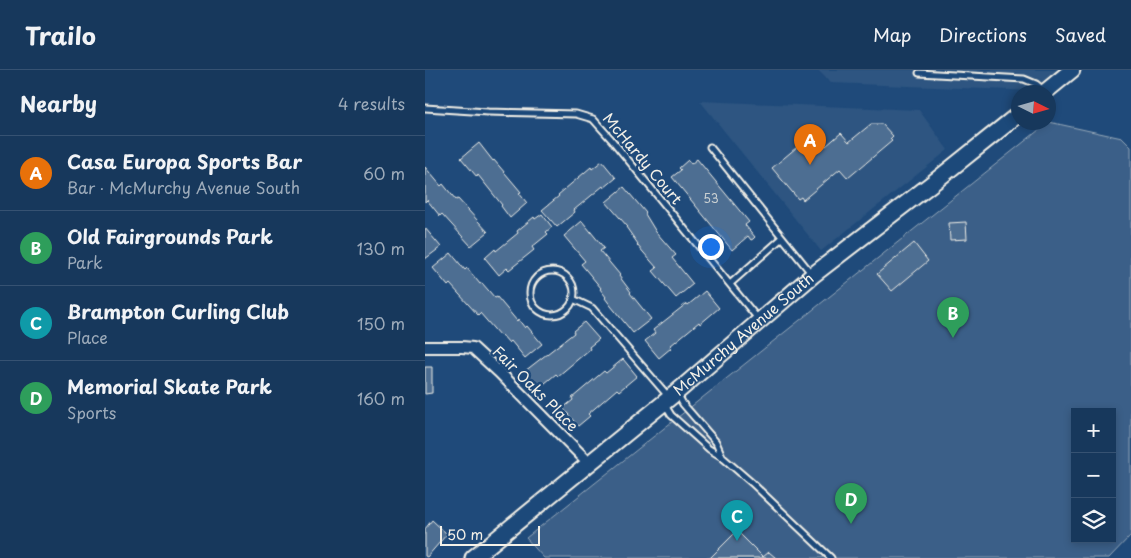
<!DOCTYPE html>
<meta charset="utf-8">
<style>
body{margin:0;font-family:"Playpen Sans",sans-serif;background:#244365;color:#f1f3f6}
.controls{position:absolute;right:15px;bottom:15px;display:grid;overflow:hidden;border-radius:0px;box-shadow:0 2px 8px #0003}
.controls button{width:45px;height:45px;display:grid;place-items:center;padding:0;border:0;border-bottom:1px solid #365272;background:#17385c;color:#f1f3f6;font:25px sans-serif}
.compass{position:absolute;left:586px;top:15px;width:45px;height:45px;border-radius:50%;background:#17385c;box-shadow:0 2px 8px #0003;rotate:95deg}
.scale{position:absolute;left:15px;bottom:12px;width:100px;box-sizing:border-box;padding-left:5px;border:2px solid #f4f1e8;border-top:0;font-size:14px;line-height:18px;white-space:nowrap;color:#f4f1e8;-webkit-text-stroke:4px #1f4a7a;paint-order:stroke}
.you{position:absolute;left:285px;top:176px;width:18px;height:18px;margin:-12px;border:4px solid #fff;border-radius:50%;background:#1a73e8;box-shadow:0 0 0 8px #1a73e833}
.badge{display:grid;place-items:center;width:32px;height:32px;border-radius:50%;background:#ffd166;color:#fff;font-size:16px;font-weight:700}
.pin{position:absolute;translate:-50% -41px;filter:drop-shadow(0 1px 2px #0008)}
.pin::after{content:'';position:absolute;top:26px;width:18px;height:15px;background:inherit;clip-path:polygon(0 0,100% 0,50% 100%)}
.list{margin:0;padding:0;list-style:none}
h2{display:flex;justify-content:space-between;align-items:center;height:65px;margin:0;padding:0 20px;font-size:21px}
h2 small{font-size:16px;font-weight:400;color:#9eacbb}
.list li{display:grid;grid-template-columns:32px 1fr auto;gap:15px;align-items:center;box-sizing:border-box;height:75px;padding:0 20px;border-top:1px solid #365272}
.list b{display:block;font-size:19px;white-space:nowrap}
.list p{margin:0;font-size:16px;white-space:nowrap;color:#9eacbb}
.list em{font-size:16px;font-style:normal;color:#9eacbb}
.icon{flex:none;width:28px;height:28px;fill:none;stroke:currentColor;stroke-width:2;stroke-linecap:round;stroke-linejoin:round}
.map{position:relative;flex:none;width:706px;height:488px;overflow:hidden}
header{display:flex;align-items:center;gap:30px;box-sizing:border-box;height:70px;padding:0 25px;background:#17385c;border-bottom:1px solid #365272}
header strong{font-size:24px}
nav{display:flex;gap:28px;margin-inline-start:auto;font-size:18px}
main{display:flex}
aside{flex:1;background:#17385c}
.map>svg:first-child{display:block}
.built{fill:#2d5581}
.green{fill:#3a5f88;stroke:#97a8b8;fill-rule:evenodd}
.building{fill:#4d6e92;stroke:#f4f1e8}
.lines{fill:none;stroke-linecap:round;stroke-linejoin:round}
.lane-casing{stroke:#f4f1e8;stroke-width:9}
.street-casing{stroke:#f4f1e8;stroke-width:14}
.secondary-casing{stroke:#f4f1e8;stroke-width:19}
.lane{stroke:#1f4a7a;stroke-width:5}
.street{stroke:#1f4a7a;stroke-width:10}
.secondary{stroke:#1f4a7a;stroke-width:15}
.labels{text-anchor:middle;stroke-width:5;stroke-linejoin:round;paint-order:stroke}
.number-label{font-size:12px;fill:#cad0d2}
.street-label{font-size:15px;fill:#f4f1e8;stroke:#1f4a7a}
</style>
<header>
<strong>Trailo</strong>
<nav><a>Map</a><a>Directions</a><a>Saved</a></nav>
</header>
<main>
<aside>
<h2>Nearby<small>4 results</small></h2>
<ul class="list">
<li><span class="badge" style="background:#e8710a">A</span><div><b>Casa Europa Sports Bar</b><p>Bar · McMurchy Avenue South</p></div><em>60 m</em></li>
<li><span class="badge" style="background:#2e9e5b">B</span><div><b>Old Fairgrounds Park</b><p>Park</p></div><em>130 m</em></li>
<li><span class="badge" style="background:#0f9aa8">C</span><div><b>Brampton Curling Club</b><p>Place</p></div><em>150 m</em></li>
<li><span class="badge" style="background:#2e9e5b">D</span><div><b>Memorial Skate Park</b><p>Sports</p></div><em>160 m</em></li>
</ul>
</aside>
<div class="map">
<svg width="706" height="488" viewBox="0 0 706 488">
<rect width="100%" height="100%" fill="#1f4a7a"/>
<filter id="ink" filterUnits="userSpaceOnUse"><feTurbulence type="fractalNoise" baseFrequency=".02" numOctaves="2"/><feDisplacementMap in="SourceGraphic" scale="10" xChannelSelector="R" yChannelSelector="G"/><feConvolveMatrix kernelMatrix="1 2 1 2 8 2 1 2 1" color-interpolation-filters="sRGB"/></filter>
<g filter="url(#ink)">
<path class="built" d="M393,0H633L610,21L406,13Z
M275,31L494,40L523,80L396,181Z"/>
<path class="green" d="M624,52L697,68L706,77V465L684,488H119L101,468ZM650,342H687V469H650Z"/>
<path class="building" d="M446,54H457L468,66L465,69L467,71L423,108L415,99L378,130L376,127L373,129L347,98L390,62L401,76L416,63L424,72Z
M54,73L68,91L69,90L96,122L94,123L102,133L85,148L76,136L77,135L53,105L52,107L36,88Z
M272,89L324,152L320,155L330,167L328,169L326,170L323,166L307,180L247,107L256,100L254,98L263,90L266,94Z
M177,91L191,108L179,118L178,116L149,140L150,142L132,157L117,140L134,126L133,125L166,97L167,99Z
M0,97L16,116L18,114L31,130L33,129L63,162L46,176L17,144L15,146L2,130L0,132Z
M199,117L221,143L220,144L231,162L251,185L247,188L268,214L251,228L228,201L232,198L212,175L213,174L201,157L202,156L181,132Z
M117,144L127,157L121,162L123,164L107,177L109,180L84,200L82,198L74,205L60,188L70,179L71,181L93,163L92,161L109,147L110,149Z
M157,151L179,178L175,181L195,205L194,206L206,222L205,223L226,249L208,263L186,236L180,228L181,227L175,219L176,218L156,194L160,191L139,166Z
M541,152L542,169L525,170L524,153Z
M0,158L16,177L0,189Z
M489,173L503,191L467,221L452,204Z
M26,183L40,200L42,198L55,214L57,213L70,228L72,227L92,251L93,249L100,258L102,256L117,274L100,288L86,271L84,273L77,265L75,266L55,243L53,245L25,214L23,216L8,198Z
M280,221L294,238L275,254L274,252L245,276L246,278L234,288L220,271L230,263L228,260L261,234L263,235Z
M159,252L174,269L164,277L165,279L133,306L131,304L114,318L100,301L149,263L148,261Z
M198,289L212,306L194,321L192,319L163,344L165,346L153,356L138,338L148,330L147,328L179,301L181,303Z
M0,297H7V323L0,324Z
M7,450L22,464L2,487L0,486V459Z
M312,461L338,487L344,482L351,488H285Z"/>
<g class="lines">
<g class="lane-casing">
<path id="lane" d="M494,3L599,9L611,14L618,20
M0,38L63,42L151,44L168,49L186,69L334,250
M285,77L386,203
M105 223a22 22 0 1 1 44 0a22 22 0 1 1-44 0Z
M305,214L357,168
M148,229L167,238L243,326
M253,325L258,334L291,372L297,386
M240,335L246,345L284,379L297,387L327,413L406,488"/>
</g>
<g class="street-casing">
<path id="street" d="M0,277H37L48,278L74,302L164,393"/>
</g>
<g class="secondary-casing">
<g id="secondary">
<path d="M620,22L647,0"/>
<path id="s1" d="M48,488L252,322L388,205L514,108L594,44"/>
</g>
</g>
<use href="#lane" class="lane"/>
<use href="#street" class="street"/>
<use href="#secondary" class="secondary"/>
</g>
</g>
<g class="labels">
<g class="number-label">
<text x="286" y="133">53</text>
</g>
<g class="street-label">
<text transform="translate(217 89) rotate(50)" y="5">McHardy Court</text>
<text dy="5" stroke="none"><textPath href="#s1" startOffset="351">McMurchy Avenue South</textPath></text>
<text transform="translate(110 319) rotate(45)" y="5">Fair Oaks Place</text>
</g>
</g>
</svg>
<div class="controls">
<button>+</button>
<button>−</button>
<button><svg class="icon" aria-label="layers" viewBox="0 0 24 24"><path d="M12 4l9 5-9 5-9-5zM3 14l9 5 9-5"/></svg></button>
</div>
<svg class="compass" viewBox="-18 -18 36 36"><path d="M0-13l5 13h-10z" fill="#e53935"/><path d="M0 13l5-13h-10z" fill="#9eacbb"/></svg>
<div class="scale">50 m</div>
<div class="you"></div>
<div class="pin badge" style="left:385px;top:95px;background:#e8710a">A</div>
<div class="pin badge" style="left:528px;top:268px;background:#2e9e5b">B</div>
<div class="pin badge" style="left:312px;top:471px;background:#0f9aa8">C</div>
<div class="pin badge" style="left:426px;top:454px;background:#2e9e5b">D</div>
</div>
</main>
